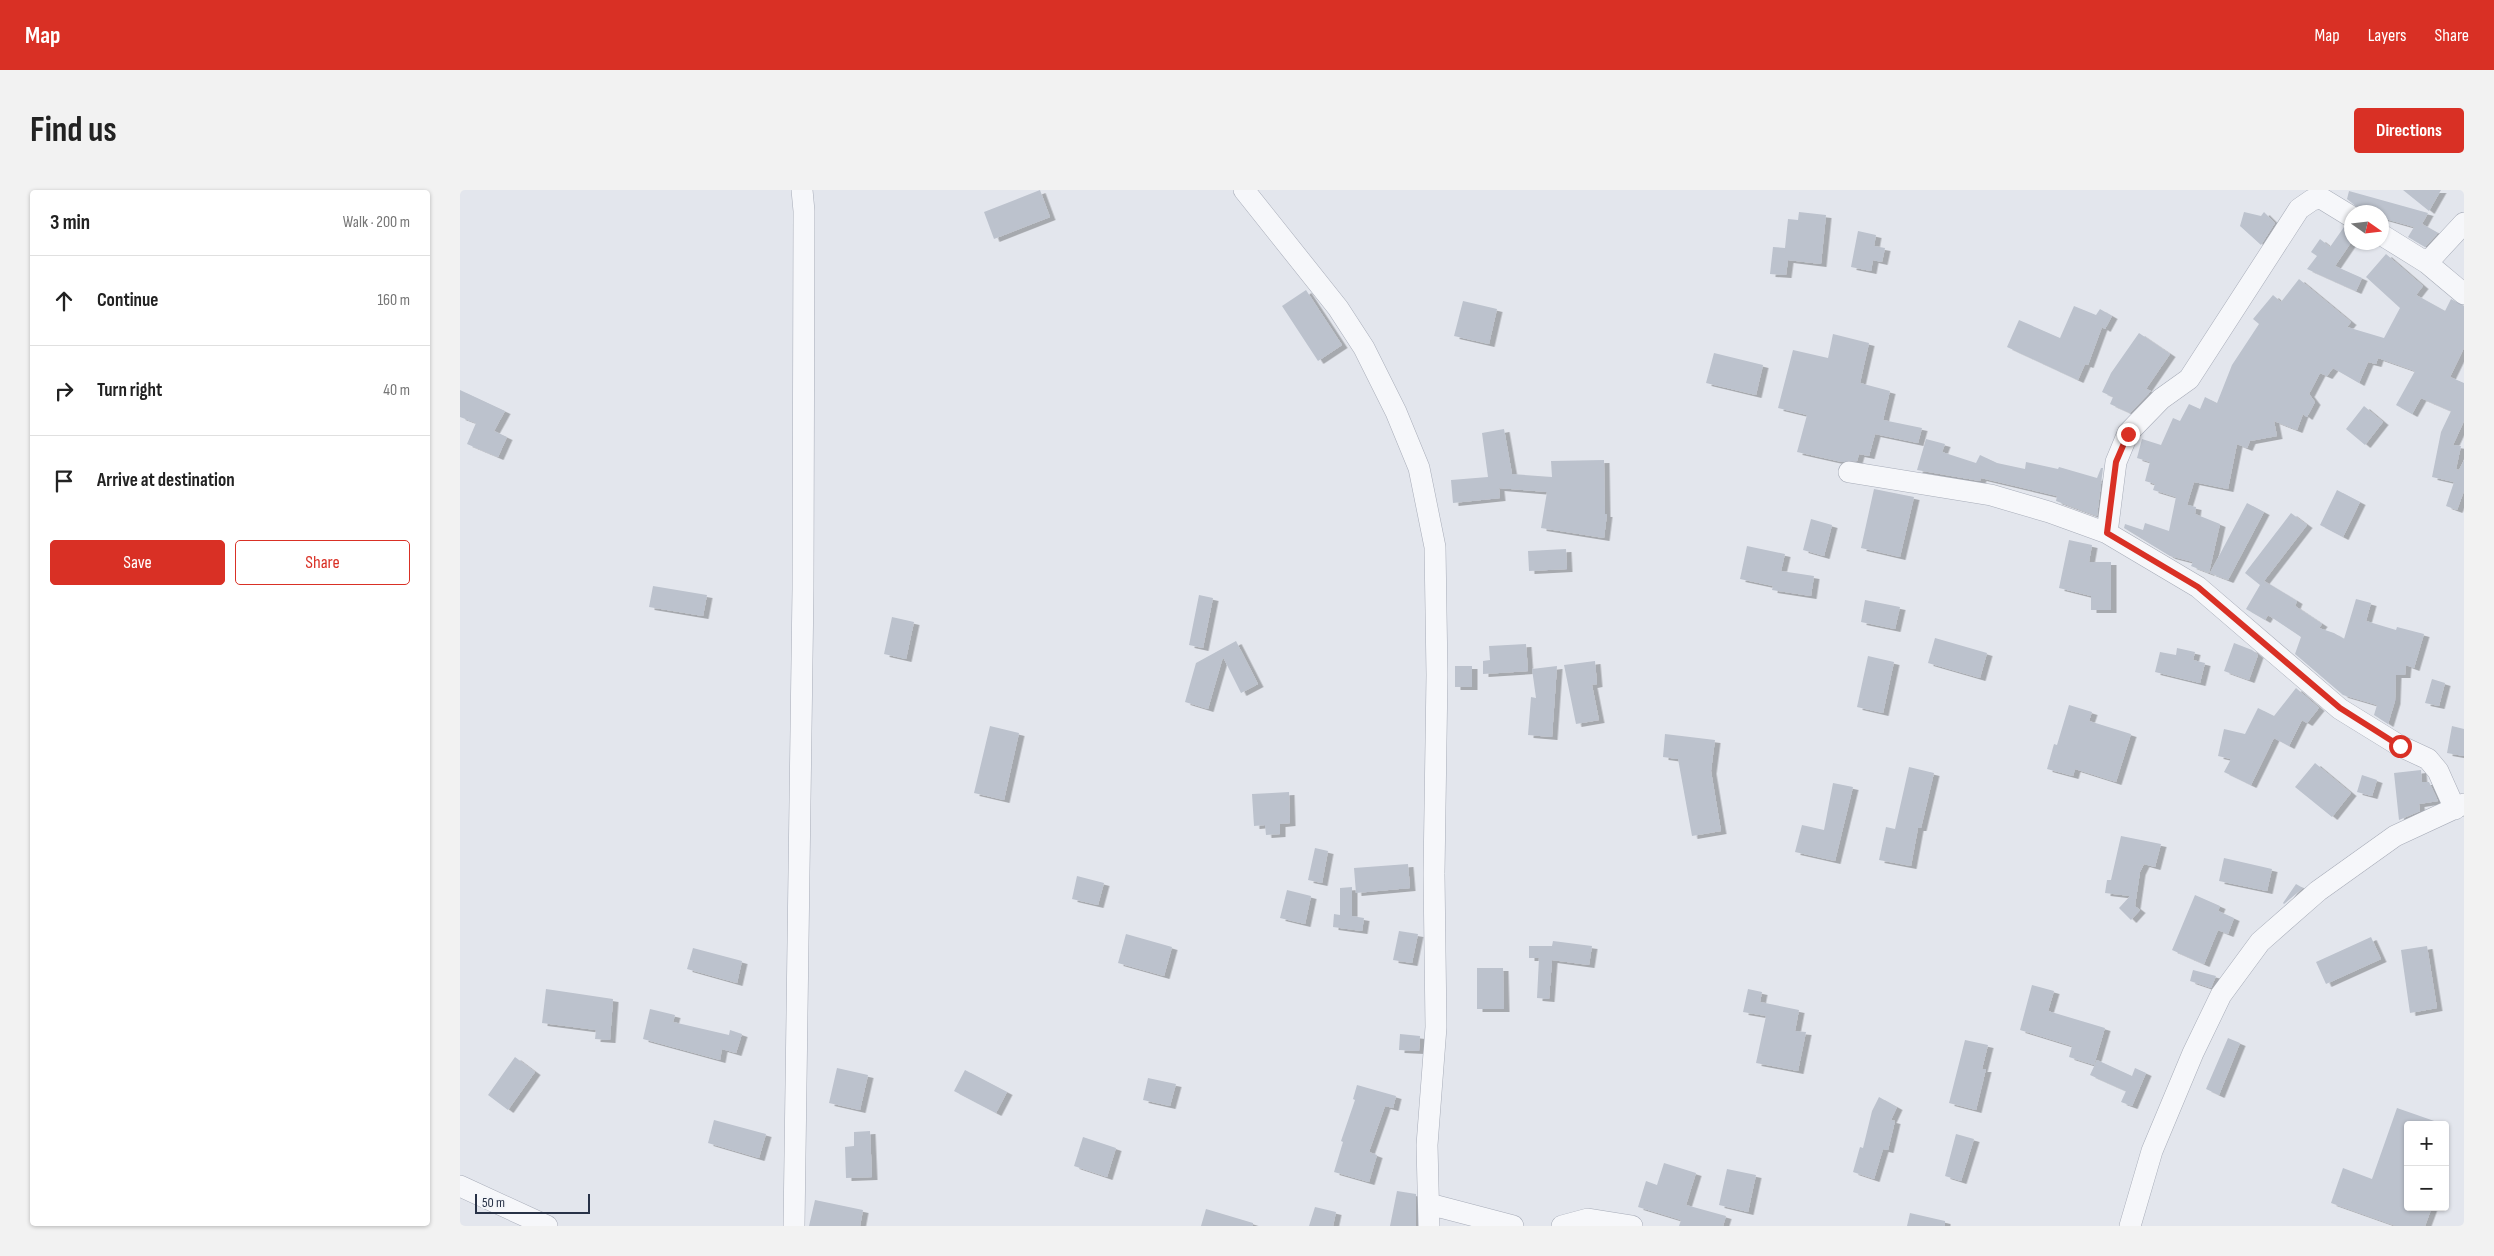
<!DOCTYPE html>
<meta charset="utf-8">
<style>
body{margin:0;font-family:"Sofia Sans Condensed",sans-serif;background:#f2f2f2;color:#222}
.controls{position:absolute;right:15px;bottom:15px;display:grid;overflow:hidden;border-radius:5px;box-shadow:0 1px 4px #0004}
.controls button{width:45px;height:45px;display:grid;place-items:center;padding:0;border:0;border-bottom:1px solid #e0e0e0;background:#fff;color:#222;font:25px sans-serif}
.compass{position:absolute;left:1884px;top:15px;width:45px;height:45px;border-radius:50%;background:#fff;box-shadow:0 1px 4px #0004;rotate:104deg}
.scale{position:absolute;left:15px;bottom:12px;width:115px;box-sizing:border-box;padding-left:5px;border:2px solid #283247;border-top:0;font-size:14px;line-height:18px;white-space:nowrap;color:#283247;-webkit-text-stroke:4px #f3f5f9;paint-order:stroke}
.stop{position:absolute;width:15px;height:15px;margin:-11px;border:4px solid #d93025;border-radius:50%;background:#fff}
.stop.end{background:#d93025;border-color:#fff;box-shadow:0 1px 5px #0008}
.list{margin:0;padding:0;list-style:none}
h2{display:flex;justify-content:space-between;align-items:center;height:65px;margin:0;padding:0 20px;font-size:21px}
h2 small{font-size:16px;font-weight:400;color:#767676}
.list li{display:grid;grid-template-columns:32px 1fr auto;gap:15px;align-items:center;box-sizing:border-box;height:90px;padding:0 20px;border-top:1px solid #e0e0e0}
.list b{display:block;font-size:19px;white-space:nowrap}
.list em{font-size:16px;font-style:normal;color:#767676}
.actions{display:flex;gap:10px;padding:15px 20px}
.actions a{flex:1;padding:11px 0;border:1px solid #d93025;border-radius:5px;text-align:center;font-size:18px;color:#d93025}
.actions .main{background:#d93025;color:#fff}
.icon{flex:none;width:28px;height:28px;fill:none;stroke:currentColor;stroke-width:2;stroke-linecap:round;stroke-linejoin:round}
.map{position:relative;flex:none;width:2004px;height:1036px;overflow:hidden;border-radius:5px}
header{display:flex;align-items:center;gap:30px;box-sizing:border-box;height:70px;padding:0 25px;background:#d93025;color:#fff}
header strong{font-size:24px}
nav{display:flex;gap:28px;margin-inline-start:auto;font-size:18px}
.intro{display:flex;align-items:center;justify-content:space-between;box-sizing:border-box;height:120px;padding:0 30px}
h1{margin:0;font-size:35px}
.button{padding:12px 22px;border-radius:5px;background:#d93025;color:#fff;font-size:18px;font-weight:700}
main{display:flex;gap:30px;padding:0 30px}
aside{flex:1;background:#fff;border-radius:5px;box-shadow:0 1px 4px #0004}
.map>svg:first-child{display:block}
.building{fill:#bcc2cd;filter:url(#shadow)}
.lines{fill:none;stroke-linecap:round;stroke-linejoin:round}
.minor-casing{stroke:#a7acb8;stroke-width:22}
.minor{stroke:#f6f7fa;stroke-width:21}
.route{stroke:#d93025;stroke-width:6}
</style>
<header>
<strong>Map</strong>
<nav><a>Map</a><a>Layers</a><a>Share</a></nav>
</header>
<div class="intro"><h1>Find us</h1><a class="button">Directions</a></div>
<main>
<aside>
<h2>3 min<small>Walk · 200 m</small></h2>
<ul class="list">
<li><svg class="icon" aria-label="ahead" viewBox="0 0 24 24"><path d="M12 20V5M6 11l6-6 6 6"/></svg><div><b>Continue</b></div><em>160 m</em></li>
<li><svg class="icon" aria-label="right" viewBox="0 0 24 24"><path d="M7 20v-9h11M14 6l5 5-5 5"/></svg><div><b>Turn right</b></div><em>40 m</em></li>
<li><svg class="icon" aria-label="arrive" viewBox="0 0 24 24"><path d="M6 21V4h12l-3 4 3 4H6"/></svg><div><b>Arrive at destination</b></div></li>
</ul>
<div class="actions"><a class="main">Save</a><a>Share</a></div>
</aside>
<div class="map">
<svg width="2004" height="1036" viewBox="0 0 2004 1036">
<defs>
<filter id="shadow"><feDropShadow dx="5.5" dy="3" stdDeviation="0" flood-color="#0004"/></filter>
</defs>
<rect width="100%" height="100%" fill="#e3e6ed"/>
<path class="building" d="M580,0L590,27L534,49L524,22Z
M1943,0H1981L1969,21Z
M1889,1L1968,23L1962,34L1978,43L1965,57L1948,47L1954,37L1922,28V22H1903L1887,9Z
M1339,22L1366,25L1361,74L1328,70L1326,85L1310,84L1313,57L1325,58L1328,29L1338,30Z
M1784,22L1801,26L1804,22L1815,33L1801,55L1780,36Z
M1884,37L1892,39V51L1875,76L1902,88L1896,101L1847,79L1857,66L1851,62L1860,49L1870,57Z
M1398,41L1416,45L1414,56L1425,58L1422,72L1413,70L1411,81L1391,77Z
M1926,64L1963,96L1956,105L1985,121L1991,109L2004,116V158L1990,187L2004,193V231L1993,255L2001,256L1996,279L1999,280L2004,270V301L1997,320L1986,316L1994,292L1972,287L1981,242L1991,221L1961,208L1952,224L1936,215L1955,181L1918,168L1916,174L1908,172L1899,193L1873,178L1867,186L1860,183L1849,204L1855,212L1847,227L1843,224L1837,240L1814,231L1817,246L1790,251L1787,258L1777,254L1768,299L1734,292L1727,315L1736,317L1735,324L1760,334L1749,383L1731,376L1733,372L1710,366L1664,338L1665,334L1683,340L1685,333L1709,341L1716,307L1693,300L1695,294L1685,291L1690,272L1677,268L1682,249L1701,255L1713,228L1720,231L1729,214L1740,219L1745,207L1757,213L1772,175L1799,134L1793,129L1813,105L1821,112L1839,89L1891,132L1887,137L1924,148L1940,118L1906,87Z
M846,100L882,155L858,171L822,116Z
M1003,111L1037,119L1029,154L994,146Z
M1614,116L1636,125L1640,119L1652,126L1645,139L1642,137L1628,175L1625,174L1618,190L1547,157L1559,130L1600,148Z
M1679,143L1710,164L1686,199L1691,201L1670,223L1650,214L1653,207L1642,202L1651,183Z
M1373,144L1409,153L1400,193L1430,201L1423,230L1462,238L1458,253L1415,244L1409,266L1399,264L1397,271L1382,272L1337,262L1347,225L1318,218L1333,160L1368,168Z
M1254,163L1303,175L1296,205L1246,193Z
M0,200L45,221L34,241L47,247L38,267L7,254L16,233L0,227Z
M1904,216L1923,232L1905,255L1886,239Z
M1044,239L1052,284L1092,287L1091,271L1144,270L1145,324H1147L1144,348L1081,338L1087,302L1039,298L1040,308L993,313L991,290L1028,287L1022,243Z
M1466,249L1485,254L1482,262L1516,273L1520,265L1537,273L1565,279L1566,272L1598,279L1599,277L1637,288L1641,278H1643L1637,326L1596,311L1597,306L1521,288L1520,291L1457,280Z
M1414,299L1454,307L1440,367L1401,358Z
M1877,300L1900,312L1883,347L1860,335Z
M1787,313L1804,322L1768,390L1750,383Z
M1831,323L1847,335L1804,391L1837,411L1835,416L1862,434L1859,438L1874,443L1884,449L1896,409L1911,413L1906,431L1936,440L1937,437L1964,444L1954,478L1946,475L1945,485H1936L1935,511L1928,534L1914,525L1917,515L1883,505L1835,464L1841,447L1808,425L1805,430L1786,419L1800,395L1785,383Z
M1351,329L1372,335L1364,366L1343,360Z
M1609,350L1632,355L1629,372H1651V420H1631V406L1599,398Z
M1287,356L1325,364L1321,381L1354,386L1351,406L1312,400L1313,396L1280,389Z
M1106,359L1107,379L1069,381L1068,361Z
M193,396L247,405L243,426L189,417Z
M739,405L753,408L743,458L729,455Z
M1405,410L1440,417L1435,439L1401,432Z
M432,427L454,432L446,469L424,464Z
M1475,448L1527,463L1520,488L1468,473Z
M776,451L798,494L781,503L763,467L748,519L725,512L736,473Z
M1774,453L1792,460L1798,465L1789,490L1764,481Z
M1066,454L1068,481L1023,484V471L1030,470L1029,456Z
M1717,458L1735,462L1733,470L1745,473L1740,493L1695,482L1700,462L1716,465Z
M1408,466L1434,472L1423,523L1397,517Z
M1135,471L1137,494L1132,495L1139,530L1116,534L1104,475Z
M995,476H1012V497H995Z
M1097,476L1092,547L1068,545L1071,507L1076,508L1072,479Z
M1972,489L1985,493L1979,516L1965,513Z
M1836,498L1859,518L1847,533L1842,530L1829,556L1814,548L1791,595L1764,582L1771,569L1758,566L1764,539L1785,544L1798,518L1814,526Z
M1609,515L1632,522L1629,531L1671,544L1656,592L1615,579L1613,586L1587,579L1594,554L1597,555Z
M530,536L559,543L544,610L514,603Z
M1992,536L2004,539V566L1987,563Z
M1205,544L1255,550L1251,581L1261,641L1232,646L1218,569L1203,567Z
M1855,573L1891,603L1872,627L1835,597Z
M1449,577L1474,583L1461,638H1458L1451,676L1419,670L1426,637L1435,639Z
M1961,580L1962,592H1969L1978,611L1959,614L1960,621L1939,630L1934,583Z
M1902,585L1917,590L1912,606L1897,602Z
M1373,593L1393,597L1375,671L1335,662L1342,635L1364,640Z
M829,602L830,633L820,634V644L806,645L805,635L794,636L792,604Z
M1661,646L1701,654L1695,677L1684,674L1680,682L1675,716L1680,720L1671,730L1659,718L1670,706L1645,703L1647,690H1651Z
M855,658L868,661L862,693L848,690Z
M1764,668L1812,679L1807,701L1759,691Z
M948,674L950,698L896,703L894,678Z
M617,686L644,693L638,715L612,709Z
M1836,694L1843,698L1824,714L1823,713Z
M892,697V726L904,728L902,741L873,737L874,724L880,725V698Z
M827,700L851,706L845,734L820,728Z
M1735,705L1760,716L1758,721L1774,728L1768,744L1758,740L1744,774L1712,760Z
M939,741L958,744L952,773L933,770Z
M666,744L712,757L704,786L658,773Z
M1911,747L1921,769L1866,794L1856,772Z
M1093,751L1132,756L1129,775L1092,770L1089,809L1077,808L1079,768H1069V756H1092Z
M1967,756L1977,818L1950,823L1941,760Z
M233,758L282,771L277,793L227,779Z
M1017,778H1043L1044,819H1017Z
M1733,780L1756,786L1751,798L1730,791Z
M1572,795L1594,801L1588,821L1645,838L1634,875L1609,867L1612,856L1560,840Z
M86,799L153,809L150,850L135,849L136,840L82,833Z
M1288,799L1302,802L1300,812L1339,820L1335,841L1346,842L1338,881L1296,873L1306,826L1283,822Z
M190,819L215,825L213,832L269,845L270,840L282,844L276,863L262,859L260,870L183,849Z
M940,844L960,846L959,861L939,860Z
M1768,848L1780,853L1759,905L1746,899Z
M1505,850L1528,855L1522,879H1526L1516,920L1489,913Z
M55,867L75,882L48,920L28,905Z
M1637,870L1672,886L1675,878L1686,883L1672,916L1661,912L1666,901L1630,885Z
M377,878L408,885L400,920L369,913Z
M505,880L547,902L536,923L494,901Z
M688,888L716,894L710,916L683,910Z
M897,895L936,906L933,918L925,916L909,962L917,965L909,992L874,982L883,952L881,951L895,910L893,909Z
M1419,907L1437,917L1431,930L1435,931L1428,960L1423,959L1414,989L1393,982L1400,957L1403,958L1412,921Z
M1937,918L1980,933V935H1948V1017H1972L1965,1036H1936L1871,1013L1883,978L1912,989Z
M254,930L306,944L299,968L248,953Z
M410,941L412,987L386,988L385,957L394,956V942Z
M1496,944L1514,949L1501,991L1485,986Z
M623,947L656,958L647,987L614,976Z
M1204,973L1236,983L1226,1015L1266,1026L1263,1036H1219L1221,1030L1178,1017L1186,991L1197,995Z
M1267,979L1296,985L1288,1022L1259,1015Z
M937,1001L956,1004V1036H930Z
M355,1010L403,1020L400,1036H349Z
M855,1017L876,1022L873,1036H849Z
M746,1019L793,1033V1036H741Z
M1450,1023L1485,1031V1036H1447Z"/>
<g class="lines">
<g class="minor-casing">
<path id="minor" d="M784,0L878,118L904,158L936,222L959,278L975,357L977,485L974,684L976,837L967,955L969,1036
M1922,45L1967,73L2004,104
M1967,73L2004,33
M1389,282L1531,305L1589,322L1647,343L1738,397L1880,519L1940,556L1968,569L1978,581L1995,619
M1647,343L1656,272L1668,243L1701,209L1729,189L1839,19L1852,10L1861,8L1892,27
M0,996L87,1036
M969,1014L1053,1036
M334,1036L343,399L344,21L342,0
M1102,1036L1128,1029L1172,1036
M1670,1036L1692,961L1733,863L1761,805L1800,752L1858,701L1935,646L2004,614"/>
</g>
<use href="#minor" class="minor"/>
</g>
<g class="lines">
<path class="route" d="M1668,244L1656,272L1647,343L1738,397L1880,518L1940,556"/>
</g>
</svg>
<div class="controls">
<button>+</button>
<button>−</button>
</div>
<svg class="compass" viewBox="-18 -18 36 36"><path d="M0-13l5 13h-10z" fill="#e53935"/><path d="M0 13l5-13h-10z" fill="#767676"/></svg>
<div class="scale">50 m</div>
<div class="stop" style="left:1940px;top:556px"></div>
<div class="stop end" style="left:1668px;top:244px"></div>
</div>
</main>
